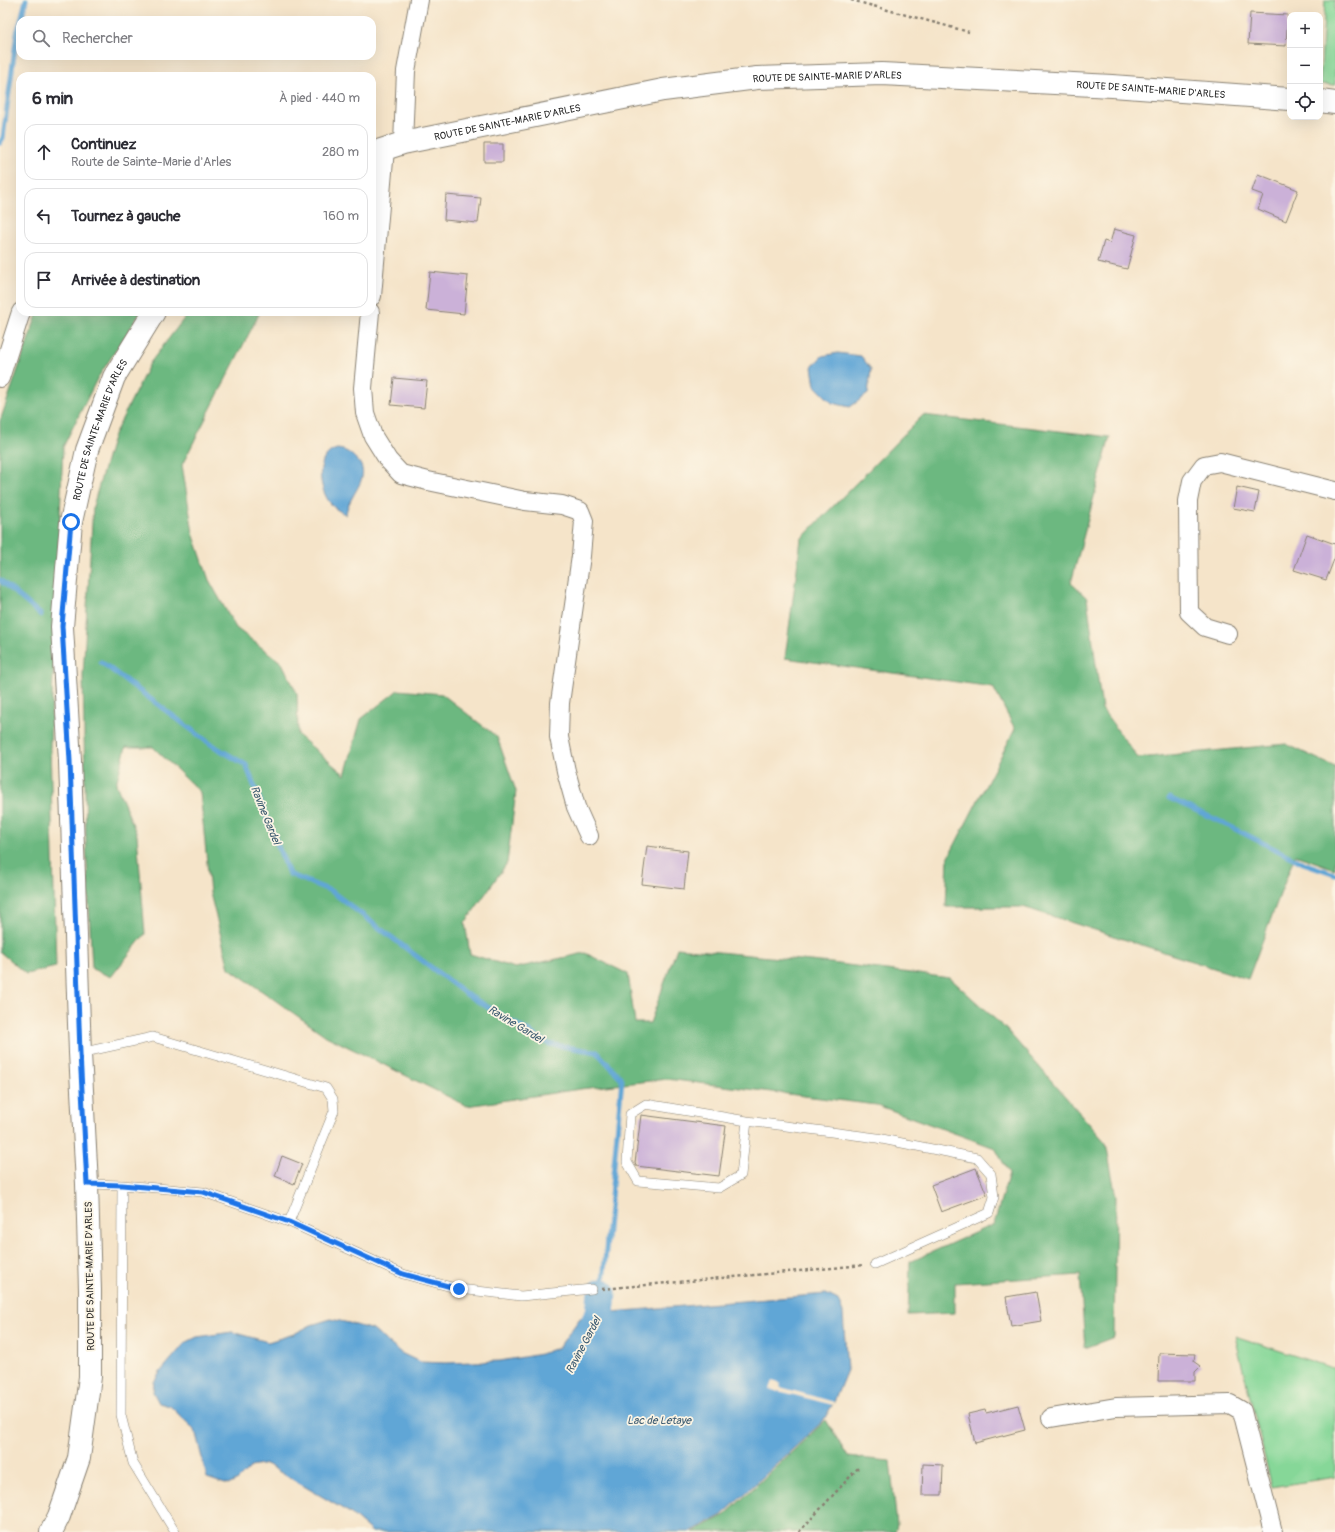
<!DOCTYPE html>
<html lang="fr">
<meta charset="utf-8">
<style>
body{margin:0;font-family:Pangolin,sans-serif;background:#f2f2f3;color:#2b2b33}
.controls{position:absolute;right:12px;top:12px;display:grid;overflow:hidden;border-radius:8px;box-shadow:0 4px 16px #0002}
.controls button{width:36px;height:36px;display:grid;place-items:center;padding:0;border:0;border-bottom:1px solid #e1e1e2;background:#fff;color:#2b2b33;font:20px sans-serif}
.stop{position:absolute;width:12px;height:12px;margin:-9px;border:3px solid #1a73e8;border-radius:50%;background:#fff}
.stop.end{background:#1a73e8;border-color:#fff;box-shadow:0 1px 4px #0008}
.list{margin:0;padding:0;list-style:none}
h2{display:flex;justify-content:space-between;align-items:center;height:52px;margin:0;padding:0 16px;font-size:17px}
h2 small{font-size:13px;font-weight:400;color:#7c7c81}
.list li{display:grid;grid-template-columns:26px 1fr auto;gap:12px;align-items:center;box-sizing:border-box;height:56px;margin:0 8px 8px;padding:0 8px;border:1px solid #e1e1e2;border-radius:12px}
.list b{display:block;font-size:15px;white-space:nowrap}
.list p{margin:0;font-size:13px;white-space:nowrap;color:#7c7c81}
.list em{font-size:13px;font-style:normal;color:#7c7c81}
.icon{flex:none;width:22px;height:22px;fill:none;stroke:currentColor;stroke-width:2;stroke-linecap:round;stroke-linejoin:round}
.map{position:relative;flex:none;width:1335px;height:1532px;overflow:hidden}
.search{position:absolute;background:#fff;box-shadow:0 4px 16px #0002;left:16px;top:16px;width:360px;height:44px;display:flex;align-items:center;gap:10px;box-sizing:border-box;padding:0 14px;border-radius:12px;color:#7c7c81;font-size:15px}
.panel{position:absolute;background:#fff;box-shadow:0 4px 16px #0002;left:16px;top:72px;width:360px;height:244px;border-radius:12px}
.map>svg:first-child{display:block}
.green{fill:#86d798;stroke:#517a5a}
.forest{fill:#6cb880;stroke:#446a4e}
.water{fill:#60a6d6;stroke:#3e6179}
.pier{fill:#f5e4c9}
.lines{fill:none;stroke-linecap:round;stroke-linejoin:round}
.stream{stroke:#60a6d6;stroke-width:5}
.river{stroke:#60a6d6;stroke-width:29}
.building{fill:#cbb1d8}
.service-casing{stroke:#888072;stroke-width:10}
.minor-casing{stroke:#888072;stroke-width:20}
.secondary-casing{stroke:#888072;stroke-width:24}
.path{stroke:#888072;stroke-width:2.5;stroke-dasharray:3 3;stroke-linecap:butt}
.service{stroke:#fff;stroke-width:9}
.minor{stroke:#fff;stroke-width:18}
.secondary{stroke:#fff;stroke-width:22}
.route{stroke:#1a73e8;stroke-width:5}
.labels{text-anchor:middle;stroke-width:3.5;stroke-linejoin:round;paint-order:stroke}
.street-label{font-size:10px;fill:#1c1c1c;stroke:#fcf5e5}
.water-label{font-size:11px;font-style:italic;fill:#3b5a70;stroke:#fcf5e5}
</style>
<div class="map">
<svg width="1335" height="1532" viewBox="0 0 1335 1532">
<rect width="100%" height="100%" fill="#fcf5e5"/>
<filter id="ink" filterUnits="userSpaceOnUse"><feTurbulence type="fractalNoise" baseFrequency=".025" numOctaves="2"/><feDisplacementMap in="SourceGraphic" scale="8" xChannelSelector="R" yChannelSelector="G"/><feConvolveMatrix kernelMatrix="1 2 1 2 8 2 1 2 1" color-interpolation-filters="sRGB"/></filter>
<filter id="wash" filterUnits="userSpaceOnUse"><feTurbulence type="fractalNoise" baseFrequency=".012" numOctaves="4" result="noise"/><feDisplacementMap in="SourceGraphic" scale="16" xChannelSelector="R" yChannelSelector="G"/><feGaussianBlur stdDeviation="0.9" result="paint"/><feColorMatrix in="noise" values="0 0 0 0 0 0 0 0 0 0 0 0 0 0 0 0 0 1.4 0 .05"/><feComposite in="paint" operator="in"/></filter>
<g filter="url(#wash)">
<rect width="100%" height="100%" fill="#f5e4c9"/>
<path class="green" d="M1325,0H1335V85L1320,84Z
M1235,1336L1335,1369V1477L1272,1487Z"/>
<path class="forest" d="M38,312H141L97,379L63,447L50,745L56,967L26,974L0,952V421Z
M189,312H260L182,465L193,533L209,580L236,628L282,663L297,693L298,735L345,775L361,719L398,690L442,694L497,737L516,791L507,863L465,923L470,954L515,968L585,953L628,974L635,1023H650L677,948L831,963L950,978L1006,1029L1106,1143L1116,1197L1114,1337L1085,1348L1080,1275L955,1283V1313L908,1315L910,1262L994,1224L1009,1173L995,1148L877,1105L667,1079L580,1089L467,1106L326,1036L229,968L210,893L200,792L153,747H126L116,784L137,835L145,934L111,977L92,969L86,842L83,675L93,506L113,437L150,363Z
M923,415L1110,437L1071,583L1087,598L1102,709L1138,758L1286,744L1335,767V869L1295,855L1248,979L1023,907H946L948,858L1015,729L993,687L785,658L801,539Z
M826,1420L848,1457L890,1461L897,1525L895,1532H693L725,1515Z"/>
<path class="water" d="M838,353L861,356L871,369L868,394L850,407L832,403L815,386L812,367L822,356Z
M337,449C346,450 349,452 356,459C375,477 347,495 346,515C342,512 334,509 331,504C318,489 314,455 337,449Z
M826,1294L838,1300L843,1313L847,1370L834,1402L823,1421L722,1515L690,1532H372L350,1513L266,1464L251,1467L238,1480L228,1485L207,1478L195,1430L170,1406L159,1403L153,1392L154,1382L161,1371L185,1343L197,1337L232,1332L268,1342L294,1334L311,1325L331,1319L349,1323L373,1330L401,1353L420,1362L446,1363L500,1361L541,1354L559,1347L580,1318L600,1313Z"/>
<path class="pier" d="M773,1381L781,1384L780,1387L834,1402L833,1405L779,1391L778,1392L770,1389Z"/>
<g class="lines">
<path class="stream" d="M21,20L26,0
M0,143L3,138L17,33L20,23
M0,580L41,615
M101,662L212,745L246,765L289,874L331,891L466,994L549,1044L597,1052L622,1079L602,1293
M1169,798L1221,822L1303,863L1335,874"/>
<path class="river" d="M582,1348L600,1313L602,1293"/>
</g>
<g id="blocks">
<path class="building" d="M1250,13L1288,15L1286,46L1248,44Z
M484,144H503V162H484Z
M1258,174L1298,190L1286,221L1258,209L1263,195L1252,191Z
M446,195L481,198L478,223L444,220Z
M1114,229L1136,235L1127,269L1098,262L1104,241L1110,243Z
M430,272L468,276L464,314L426,310Z
M394,378L427,381L424,408L391,405Z
M1237,487L1259,492L1255,512L1233,508Z
M1307,534L1335,544V557L1326,580L1294,570Z
M647,846L688,851L684,889L642,884Z
M641,1115L726,1126L719,1176L636,1166L635,1163Z
M282,1156L302,1164L294,1184L275,1176Z
M976,1168L987,1195L941,1212L931,1185Z
M1036,1292L1041,1321L1011,1326L1006,1297Z
M1159,1353L1195,1354L1194,1361L1201,1366L1195,1372V1381H1158Z
M1018,1405L1025,1430L975,1443L968,1414L985,1410L986,1413Z
M923,1464L943,1465L942,1495H922Z"/>
</g>
</g>
<g filter="url(#ink)">
<use href="#blocks" fill-opacity="0" stroke="#888072" stroke-width="1"/>
<g class="lines">
<g class="service-casing">
<path id="service" d="M80,1053L153,1037L326,1088L333,1099L334,1111L289,1222
M747,1121L741,1175L719,1188L638,1181L627,1162L630,1114L646,1104L747,1121L877,1138L977,1158L991,1174L994,1197L989,1213L875,1264
M87,1184L122,1185L203,1192L289,1222L403,1274L459,1289L521,1296L592,1289
M122,1185L121,1415L133,1463L175,1532"/>
</g>
<g class="minor-casing">
<path id="minor" d="M403,143L406,71L419,0
M372,296L385,149
M370,312L363,388L365,413L373,436L388,460L401,474L428,481L525,501L562,505L580,511L584,521L581,556L560,703L559,737L566,771L576,807L589,836
M0,378L21,312
M1228,634L1205,627L1189,612L1188,501L1192,481L1204,465L1220,462L1335,491
M1051,1418L1116,1407L1230,1404L1242,1411L1273,1532"/>
</g>
<g class="secondary-casing">
<g id="secondary">
<path d="M1320,101L1335,103"/>
<path id="s1" d="M372,153L403,143L663,90L757,78L882,74L1112,86L1290,99"/>
<path id="s2" d="M51,1532L59,1516L79,1458L90,1377V1290L87,1184L80,1053L70,761L62,627L71,522L87,450L114,377L154,312"/>
</g>
</g>
<path class="path" d="M851,0L969,32
M602,1289L864,1265
M799,1532L859,1467"/>
<use href="#service" class="service"/>
<use href="#minor" class="minor"/>
<use href="#secondary" class="secondary"/>
</g>
</g>
<g class="lines" filter="url(#ink)">
<path class="route" d="M71,522L62,626L70,761L80,1053L87,1184L122,1185L203,1192L289,1222L403,1274L459,1289"/>
</g>
<g class="labels">
<g class="street-label">
<text dy="4" stroke="none"><textPath href="#s1" startOffset="463">ROUTE DE SAINTE-MARIE D'ARLES</textPath></text>
<text dy="4" stroke="none"><textPath href="#s1" startOffset="787">ROUTE DE SAINTE-MARIE D'ARLES</textPath></text>
<text dy="4" stroke="none"><textPath href="#s1" startOffset="139">ROUTE DE SAINTE-MARIE D'ARLES</textPath></text>
<text dy="4" stroke="none"><textPath href="#s2" startOffset="1114">ROUTE DE SAINTE-MARIE D'ARLES</textPath></text>
<text transform="translate(89 1276) rotate(-91)" y="4">ROUTE DE SAINTE-MARIE D'ARLES</text>
</g>
<g class="water-label">
<text transform="translate(266 815) rotate(68)" y="4">Ravine Gardel</text>
<text transform="translate(516 1024) rotate(31)" y="4">Ravine Gardel</text>
<text transform="translate(583 1345) rotate(-62)" y="4">Ravine Gardel</text>
<text x="659" y="1424">Lac de Letaye</text>
</g>
</g>
</svg>
<div class="controls">
<button>+</button>
<button>−</button>
<button><svg class="icon" aria-label="locate" viewBox="0 0 24 24"><circle cx="12" cy="12" r="6"/><path d="M12 2v4M12 18v4M2 12h4M18 12h4"/></svg></button>
</div>
<div class="stop" style="left:71px;top:522px"></div>
<div class="stop end" style="left:459px;top:1289px"></div>
<div class="search"><svg class="icon" aria-label="search" viewBox="0 0 24 24"><circle cx="10" cy="10" r="6"/><path d="M15 15l6 6"/></svg>Rechercher</div>
<section class="panel">
<h2>6 min<small>À pied · 440 m</small></h2>
<ul class="list">
<li><svg class="icon" aria-label="ahead" viewBox="0 0 24 24"><path d="M12 20V5M6 11l6-6 6 6"/></svg><div><b>Continuez</b><p>Route de Sainte-Marie d'Arles</p></div><em>280 m</em></li>
<li><svg class="icon" aria-label="left" viewBox="0 0 24 24"><path d="M17 20v-9H6M10 6l-5 5 5 5"/></svg><div><b>Tournez à gauche</b></div><em>160 m</em></li>
<li><svg class="icon" aria-label="arrive" viewBox="0 0 24 24"><path d="M6 21V4h12l-3 4 3 4H6"/></svg><div><b>Arrivée à destination</b></div></li>
</ul>
</section>
</div>
